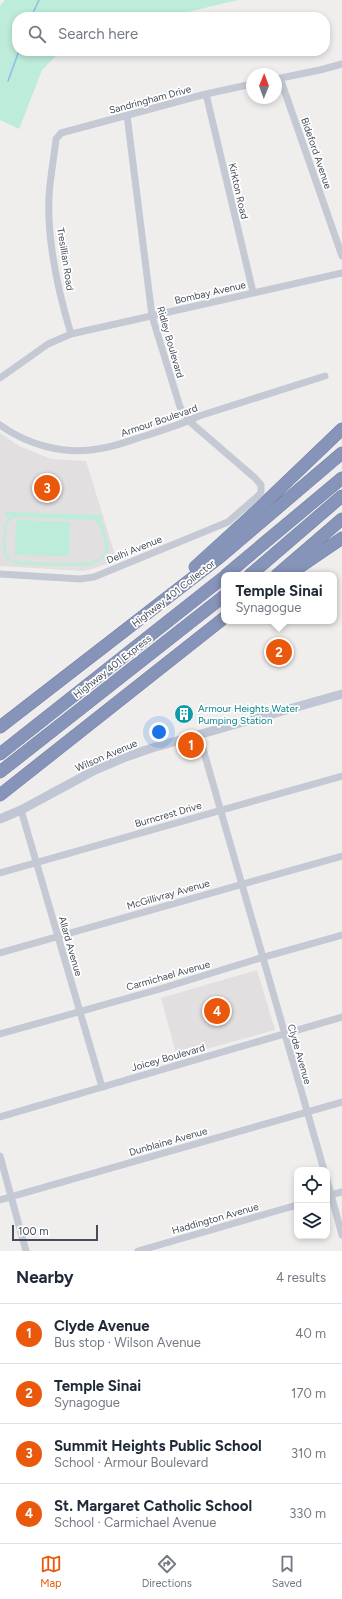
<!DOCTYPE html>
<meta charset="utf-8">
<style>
body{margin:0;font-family:Figtree,sans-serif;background:#f2f2f3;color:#1f2937}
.controls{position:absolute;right:12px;bottom:12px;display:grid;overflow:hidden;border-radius:8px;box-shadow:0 2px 6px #0003}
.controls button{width:36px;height:36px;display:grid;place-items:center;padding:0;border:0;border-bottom:1px solid #e0e1e3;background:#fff;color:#1f2937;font:20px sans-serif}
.compass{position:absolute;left:246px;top:68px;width:36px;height:36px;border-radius:50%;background:#fff;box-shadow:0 2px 6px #0003;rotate:1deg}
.scale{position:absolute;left:12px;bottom:10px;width:86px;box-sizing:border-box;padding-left:4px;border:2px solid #464c5a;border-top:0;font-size:11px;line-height:14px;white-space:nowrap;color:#464c5a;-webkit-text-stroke:3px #fff;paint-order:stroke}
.you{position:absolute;left:159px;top:732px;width:14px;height:14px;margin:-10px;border:3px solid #fff;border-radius:50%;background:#1a73e8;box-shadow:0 0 0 6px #1a73e833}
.badge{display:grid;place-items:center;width:26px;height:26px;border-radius:50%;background:#ea580c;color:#fff;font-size:13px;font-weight:700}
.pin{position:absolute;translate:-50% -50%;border:2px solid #fff;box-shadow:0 1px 4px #0006}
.popup{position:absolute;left:221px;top:572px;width:116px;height:52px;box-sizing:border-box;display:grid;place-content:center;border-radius:8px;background:#fff;filter:drop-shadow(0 1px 3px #0005);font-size:13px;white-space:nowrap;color:#747a83}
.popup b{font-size:15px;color:#1f2937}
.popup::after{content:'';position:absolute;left:50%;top:100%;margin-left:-8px;border:8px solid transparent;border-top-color:#fff}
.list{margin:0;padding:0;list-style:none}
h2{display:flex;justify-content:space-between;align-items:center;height:52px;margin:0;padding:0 16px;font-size:17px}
h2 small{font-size:13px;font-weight:400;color:#747a83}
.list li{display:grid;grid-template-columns:26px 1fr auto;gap:12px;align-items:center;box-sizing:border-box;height:60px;padding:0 16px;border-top:1px solid #e0e1e3}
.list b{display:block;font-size:15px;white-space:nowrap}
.list p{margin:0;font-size:13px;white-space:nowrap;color:#747a83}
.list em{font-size:13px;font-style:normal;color:#747a83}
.icon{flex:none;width:22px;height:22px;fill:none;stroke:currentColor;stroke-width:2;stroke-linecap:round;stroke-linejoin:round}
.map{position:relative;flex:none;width:342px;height:1251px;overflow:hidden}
.search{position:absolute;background:#fff;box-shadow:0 2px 6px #0003;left:12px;right:12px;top:12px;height:44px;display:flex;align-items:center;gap:10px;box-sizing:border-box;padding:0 14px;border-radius:16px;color:#747a83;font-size:15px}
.sheet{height:292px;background:#fff}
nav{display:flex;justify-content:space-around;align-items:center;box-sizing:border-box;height:56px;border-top:1px solid #e0e1e3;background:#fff;font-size:11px;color:#747a83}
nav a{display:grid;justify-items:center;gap:2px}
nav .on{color:#ea580c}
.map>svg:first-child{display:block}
.education{fill:#e1dfdf}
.green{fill:#bdecda;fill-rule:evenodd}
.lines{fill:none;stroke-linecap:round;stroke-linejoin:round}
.stream{stroke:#8cbfe7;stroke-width:1.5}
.highway-casing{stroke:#727fa6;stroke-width:13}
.street{stroke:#c4c9d4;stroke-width:7}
.secondary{stroke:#c1c6d5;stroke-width:9}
.highway{stroke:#8794ba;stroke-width:12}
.labels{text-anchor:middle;stroke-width:3.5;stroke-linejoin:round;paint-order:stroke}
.street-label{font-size:10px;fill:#464c5a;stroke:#fff}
.culture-label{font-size:10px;fill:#0d838f;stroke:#fff;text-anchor:start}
</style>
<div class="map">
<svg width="342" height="1251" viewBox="0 0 342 1251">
<rect width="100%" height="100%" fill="#f0eeed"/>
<path class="education" d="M0,433L19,446L51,459L86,461L117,561L84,571L0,566Z
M257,970L275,1030L177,1057L161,998Z"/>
<path class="green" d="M5,0H238L167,17H17V51H61L42,70L19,129L0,120V6Z
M5,512L102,515L103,519L99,520L103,525L109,547L107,553L103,559L88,566H52L17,564L7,559L4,553L3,547L4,527L6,521L10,516H5ZM15,517L93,520C101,524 102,533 104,541C106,547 106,553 100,558C88,567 37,562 20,561C15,561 11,560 8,556C4,550 5,530 8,523C10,520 12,519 15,517Z
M16,520L70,522L69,556L15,555Z"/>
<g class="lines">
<path class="stream" d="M31,17L39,0
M8,81L19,51"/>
<g class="highway-casing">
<path id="highway" d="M195,567L250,517L342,429
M226,575L342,478
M250,575L342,496
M277,575L342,519
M288,575L342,538
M0,727L221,556L342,453
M0,754L224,577
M0,772L224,596
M0,795L224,618"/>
</g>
<path class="street" d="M280,78L342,256
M276,79L320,70L342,64
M206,94L253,292
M71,334C58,291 47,243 49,197C50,178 54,158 56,139L61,133L206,94L252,84
M0,378L48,344L71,334L342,273
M0,425C28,445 64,455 98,449C115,447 131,440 148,435C165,429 183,424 199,416L325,376
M0,574L80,579L94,577L228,522L258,496L261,492V485L255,478L189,421L180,407L152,316L127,115
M199,735L324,1170
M21,810L102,1087
M0,873L342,776
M0,953L342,856
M0,1034L160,989L254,960L342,935
M0,1117L342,1017
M0,1156L26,1251
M327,1180L342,1235
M327,1196L342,1192
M0,1200L342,1102
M138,1251L297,1205"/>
<path class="secondary" d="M0,819L21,810L95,770L123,758L152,748L342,694"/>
<use href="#highway" class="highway"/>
</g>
<defs>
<g id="building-disc" transform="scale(1)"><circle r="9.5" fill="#0f9aa8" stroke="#fff"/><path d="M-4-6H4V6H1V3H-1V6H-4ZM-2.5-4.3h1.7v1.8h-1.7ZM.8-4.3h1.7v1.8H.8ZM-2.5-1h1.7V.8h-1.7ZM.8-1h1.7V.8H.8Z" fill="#fff"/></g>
</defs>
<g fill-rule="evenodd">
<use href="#building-disc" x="184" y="714"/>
</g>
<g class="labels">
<g class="street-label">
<text transform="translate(150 99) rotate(-15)" y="4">Sandringham Drive</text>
<text transform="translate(317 153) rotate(71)" y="4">Bideford Avenue</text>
<text transform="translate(239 191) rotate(77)" y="4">Kirkton Road</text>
<text transform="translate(66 259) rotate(81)" y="4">Tresillian Road</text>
<text transform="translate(210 292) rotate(-13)" y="4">Bombay Avenue</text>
<text transform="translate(171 342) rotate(74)" y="4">Ridley Boulevard</text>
<text transform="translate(159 420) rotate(-19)" y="4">Armour Boulevard</text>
<text transform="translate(134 549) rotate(-22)" y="4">Delhi Avenue</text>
<text transform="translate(173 593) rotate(-38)" y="4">Highway 401 Collector</text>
<text transform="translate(112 666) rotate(-38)" y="4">Highway 401 Express</text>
<text transform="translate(106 755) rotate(-23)" y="4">Wilson Avenue</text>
<text transform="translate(168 814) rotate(-16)" y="4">Burncrest Drive</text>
<text transform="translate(168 894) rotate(-16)" y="4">McGillivray Avenue</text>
<text transform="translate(71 946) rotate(74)" y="4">Allard Avenue</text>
<text transform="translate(168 975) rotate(-16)" y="4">Carmichael Avenue</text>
<text transform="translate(300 1054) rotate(74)" y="4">Clyde Avenue</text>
<text transform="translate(168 1057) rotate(-16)" y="4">Joicey Boulevard</text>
<text transform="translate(168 1141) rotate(-16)" y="4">Dunblaine Avenue</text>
<text transform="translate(215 1218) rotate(-16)" y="4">Haddington Avenue</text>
</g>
<g class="culture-label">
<text x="198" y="712">Armour Heights Water<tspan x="198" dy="12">Pumping Station</tspan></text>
</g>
</g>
</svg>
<div class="controls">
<button><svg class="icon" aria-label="locate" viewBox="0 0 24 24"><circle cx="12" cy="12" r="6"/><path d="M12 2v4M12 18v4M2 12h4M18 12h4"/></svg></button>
<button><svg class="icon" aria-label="layers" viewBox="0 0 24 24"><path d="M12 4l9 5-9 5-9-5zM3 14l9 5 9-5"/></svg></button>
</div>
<svg class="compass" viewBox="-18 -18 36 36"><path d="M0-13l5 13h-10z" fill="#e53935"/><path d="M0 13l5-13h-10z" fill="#747a83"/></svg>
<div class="scale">100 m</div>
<div class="you"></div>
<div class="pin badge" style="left:191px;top:745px">1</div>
<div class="pin badge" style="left:279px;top:652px">2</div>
<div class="popup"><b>Temple Sinai</b>Synagogue</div>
<div class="pin badge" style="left:47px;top:488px">3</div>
<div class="pin badge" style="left:217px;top:1011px">4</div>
<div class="search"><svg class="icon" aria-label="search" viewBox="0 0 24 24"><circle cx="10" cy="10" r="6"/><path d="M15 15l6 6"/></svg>Search here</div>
</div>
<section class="sheet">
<h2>Nearby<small>4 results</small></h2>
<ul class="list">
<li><span class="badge">1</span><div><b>Clyde Avenue</b><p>Bus stop · Wilson Avenue</p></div><em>40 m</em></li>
<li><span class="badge">2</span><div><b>Temple Sinai</b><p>Synagogue</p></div><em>170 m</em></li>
<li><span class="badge">3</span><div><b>Summit Heights Public School</b><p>School · Armour Boulevard</p></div><em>310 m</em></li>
<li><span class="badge">4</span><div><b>St. Margaret Catholic School</b><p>School · Carmichael Avenue</p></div><em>330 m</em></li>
</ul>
</section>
<nav>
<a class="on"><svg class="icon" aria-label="map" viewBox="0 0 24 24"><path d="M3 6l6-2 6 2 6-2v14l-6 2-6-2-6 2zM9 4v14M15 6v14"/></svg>Map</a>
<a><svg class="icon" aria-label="directions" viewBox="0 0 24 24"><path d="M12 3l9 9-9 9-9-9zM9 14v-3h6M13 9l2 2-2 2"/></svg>Directions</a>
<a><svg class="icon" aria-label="saved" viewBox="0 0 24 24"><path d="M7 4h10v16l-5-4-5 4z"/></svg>Saved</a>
</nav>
